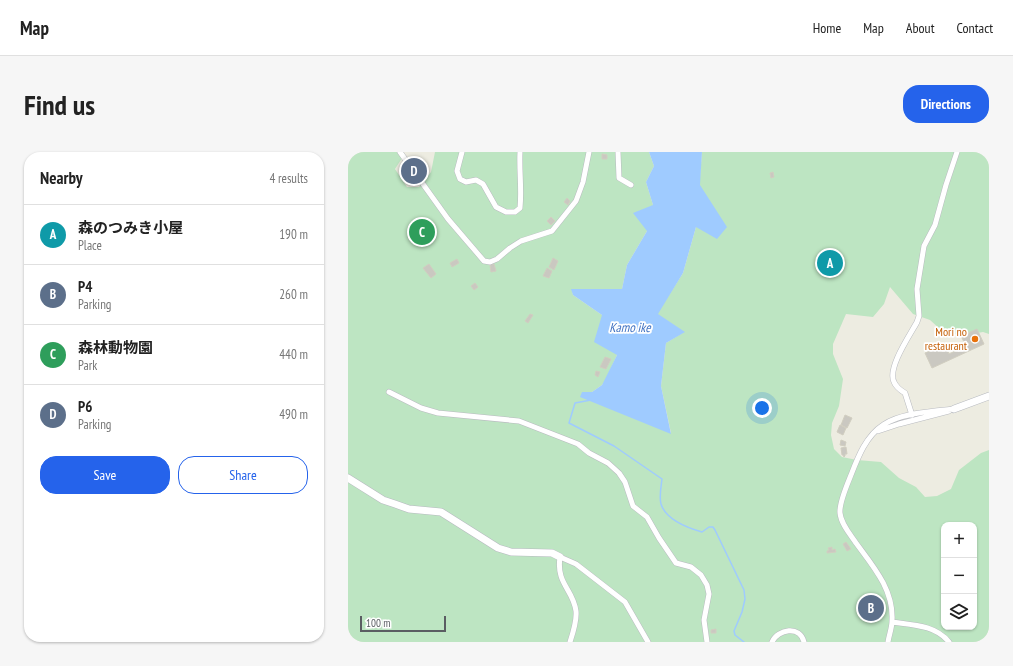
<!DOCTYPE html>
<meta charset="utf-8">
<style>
body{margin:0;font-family:"PT Sans Narrow","Noto Sans JP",sans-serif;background:#f6f6f6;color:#222}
.controls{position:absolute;right:12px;bottom:12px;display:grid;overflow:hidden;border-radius:8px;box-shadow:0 1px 3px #0004}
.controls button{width:36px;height:36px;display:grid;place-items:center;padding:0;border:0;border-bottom:1px solid #e0e0e0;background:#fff;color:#222;font:20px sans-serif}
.scale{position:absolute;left:12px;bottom:10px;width:86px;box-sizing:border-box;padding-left:4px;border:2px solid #5a5d62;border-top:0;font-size:11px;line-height:14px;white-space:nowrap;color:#5a5d62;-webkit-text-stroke:3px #fff;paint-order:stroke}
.you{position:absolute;left:414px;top:256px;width:14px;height:14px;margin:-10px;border:3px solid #fff;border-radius:50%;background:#1a73e8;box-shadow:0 0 0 6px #1a73e833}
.badge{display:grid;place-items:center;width:26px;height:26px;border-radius:50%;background:#2563eb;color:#fff;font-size:13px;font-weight:700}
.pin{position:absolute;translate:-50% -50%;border:2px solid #fff;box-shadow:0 1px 4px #0006}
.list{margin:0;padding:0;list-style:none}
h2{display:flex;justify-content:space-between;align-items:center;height:52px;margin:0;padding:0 16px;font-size:17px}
h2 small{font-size:13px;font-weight:400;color:#767676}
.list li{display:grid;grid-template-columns:26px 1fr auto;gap:12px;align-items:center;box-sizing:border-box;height:60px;padding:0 16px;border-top:1px solid #e0e0e0}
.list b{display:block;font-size:15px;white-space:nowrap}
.list p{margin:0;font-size:13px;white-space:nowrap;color:#767676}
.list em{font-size:13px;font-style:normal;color:#767676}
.actions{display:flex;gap:8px;padding:12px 16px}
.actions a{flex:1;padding:9px 0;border:1px solid #2563eb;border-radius:16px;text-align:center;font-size:14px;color:#2563eb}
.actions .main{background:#2563eb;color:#fff}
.icon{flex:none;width:22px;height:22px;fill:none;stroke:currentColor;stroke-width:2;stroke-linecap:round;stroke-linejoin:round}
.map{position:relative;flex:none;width:641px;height:490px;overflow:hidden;border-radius:16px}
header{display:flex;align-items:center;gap:24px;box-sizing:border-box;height:56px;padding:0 20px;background:#fff;border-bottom:1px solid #e0e0e0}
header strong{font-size:19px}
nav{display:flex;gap:22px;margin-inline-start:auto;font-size:14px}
.intro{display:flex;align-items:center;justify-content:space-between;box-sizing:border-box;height:96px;padding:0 24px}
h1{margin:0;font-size:28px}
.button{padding:10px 18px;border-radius:16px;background:#2563eb;color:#fff;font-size:14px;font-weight:700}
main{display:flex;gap:24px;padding:0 24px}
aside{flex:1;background:#fff;border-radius:16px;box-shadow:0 1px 3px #0004}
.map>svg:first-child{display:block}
.green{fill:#bde5c2;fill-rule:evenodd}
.water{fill:#9fcbff}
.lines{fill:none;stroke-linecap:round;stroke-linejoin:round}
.stream{stroke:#9fcbff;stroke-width:1.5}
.building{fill:#cac8c1;stroke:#d1cec0}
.street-casing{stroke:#b9bbc0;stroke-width:6}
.secondary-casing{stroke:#b7bac0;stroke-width:8}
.street{stroke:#fff;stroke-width:5}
.secondary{stroke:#fff;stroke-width:7}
.food-dot{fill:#e8710a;stroke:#fff;stroke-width:1.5}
.labels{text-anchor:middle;stroke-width:3.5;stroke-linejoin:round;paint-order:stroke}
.food-label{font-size:12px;fill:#c56008;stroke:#fff;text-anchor:end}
.water-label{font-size:13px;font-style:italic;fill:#4273c2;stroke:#fff}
</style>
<header>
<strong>Map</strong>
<nav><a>Home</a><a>Map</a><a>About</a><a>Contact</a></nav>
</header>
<div class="intro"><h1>Find us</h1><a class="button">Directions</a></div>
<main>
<aside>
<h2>Nearby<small>4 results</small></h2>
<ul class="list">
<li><span class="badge" style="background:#0f9aa8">A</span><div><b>森のつみき小屋</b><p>Place</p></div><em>190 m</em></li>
<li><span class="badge" style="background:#5c6f8a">B</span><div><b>P4</b><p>Parking</p></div><em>260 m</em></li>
<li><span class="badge" style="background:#2e9e5b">C</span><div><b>森林動物園</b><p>Park</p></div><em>440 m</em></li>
<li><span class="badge" style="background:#5c6f8a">D</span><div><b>P6</b><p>Parking</p></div><em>490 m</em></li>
</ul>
<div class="actions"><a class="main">Save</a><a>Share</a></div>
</aside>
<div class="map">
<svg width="641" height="490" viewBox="0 0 641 490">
<rect width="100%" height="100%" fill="#edece1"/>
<path class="green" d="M0,0H53L56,3L47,17L59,35H71L83,20L87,0H301L306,14L298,30L305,53L299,79L279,113L274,137L224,138L225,143L254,163L269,203L257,229L254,233L244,240L323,281L313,234L318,191L336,180L309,162L335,121L348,75L354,0H641V182L635,180L613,184L592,177L582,168L565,162L542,135L536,152L525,165L498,162L485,192V202L495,227L491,254L484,271L483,283L486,297L494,305L509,308L533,310L551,326L568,335L577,345L589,344L603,337L611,318L633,301L641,298V490H0ZM596,373H626V475H596Z"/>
<path class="water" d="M301,0H354L352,33L379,75L369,87L348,75L335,121L310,162L337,180L318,191L313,234L323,282L232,245L234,240H244L254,233L269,203L246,190L254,163L225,143L223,137H274L279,113L299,79L285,61L305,53L298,30L306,14Z"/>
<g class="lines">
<path class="stream" d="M243,248L227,251L221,271L266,294L314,327C313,335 311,345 313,352C318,368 340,376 354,380L361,375H365L367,378L396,438L397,447L394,460L386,479L387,483L396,490"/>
</g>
<path class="building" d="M254,2L259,3V7H254Z
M425,20L426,25L423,26L422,21Z
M219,46L222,49L220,53L216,50Z
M203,65L207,69L203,73L199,69Z
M205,106L210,109L206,118L201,115Z
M109,107L111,111L104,115L102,111Z
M81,112L88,122L83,126L75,116Z
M146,112L148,119L143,120L142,113Z
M199,116L204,119L201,126L195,124Z
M127,131L130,135L126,138L123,134Z
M182,162L185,163L180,171L177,169Z
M629,177L636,192L584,216L577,201L597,192L601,202L618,194L613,184Z
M257,205L263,207L258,217L252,215Z
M248,219L252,220L250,225L247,223Z
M497,263L504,266L499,276L493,273Z
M492,273L498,276L495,283L489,280Z
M493,288L498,290L497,294L492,293Z
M498,295L499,302H497V304L496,305L495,303H494L493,296Z
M498,390L503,397L499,399L495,392Z
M484,395V398L487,397L488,400L479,401V399L481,398L480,396Z
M368,477V481H363V478Z"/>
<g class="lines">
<g class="street-casing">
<path id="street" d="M52,0L100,67L136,109L142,110L149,107L162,96L173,89L204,79L228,49L235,30L241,0
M114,0L109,19L112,27L118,30L128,28L135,32L148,55L158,60H167L172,56C174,37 171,19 172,0
M270,0L271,26L283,33
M41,240L73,256L90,261L171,269L230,292L241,301L260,311L271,321L277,330L285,354L299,365L311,386L328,411L343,415L353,423L359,433L361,442L356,468L359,490
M564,263L557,241C552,238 548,235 546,230C539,216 562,183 569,170L571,164L569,137L576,94L587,73L598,33L609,0
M530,279L551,272L601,259
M544,470C565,473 587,473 601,490
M222,490C225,481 229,468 228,459C225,437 208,432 212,405L228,412L277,450L300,490
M424,490C430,477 452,473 456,490
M540,490C541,483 544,476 544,469C546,438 525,414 508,391C502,382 493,372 492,361C491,351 499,333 503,323C510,305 518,284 535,273C552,261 586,259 606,257"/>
</g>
<g class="secondary-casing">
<path id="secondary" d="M606,257L641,244
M0,326L35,348L47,352L61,357L93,360L150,396L163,400L204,401L212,405"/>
</g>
<use href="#street" class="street"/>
<use href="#secondary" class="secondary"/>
</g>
<circle class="food-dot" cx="627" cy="187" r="4"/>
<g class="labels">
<g class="food-label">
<text x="619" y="184">Mori no<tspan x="619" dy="14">restaurant</tspan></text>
</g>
<g class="water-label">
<text x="282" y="180">Kamo ike</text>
</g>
</g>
</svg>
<div class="controls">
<button>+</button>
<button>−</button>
<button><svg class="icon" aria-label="layers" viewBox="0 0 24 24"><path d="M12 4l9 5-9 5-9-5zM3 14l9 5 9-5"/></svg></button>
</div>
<div class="scale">100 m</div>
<div class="you"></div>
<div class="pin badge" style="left:482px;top:111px;background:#0f9aa8">A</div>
<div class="pin badge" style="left:523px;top:456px;background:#5c6f8a">B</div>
<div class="pin badge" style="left:74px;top:80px;background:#2e9e5b">C</div>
<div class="pin badge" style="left:66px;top:19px;background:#5c6f8a">D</div>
</div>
</main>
